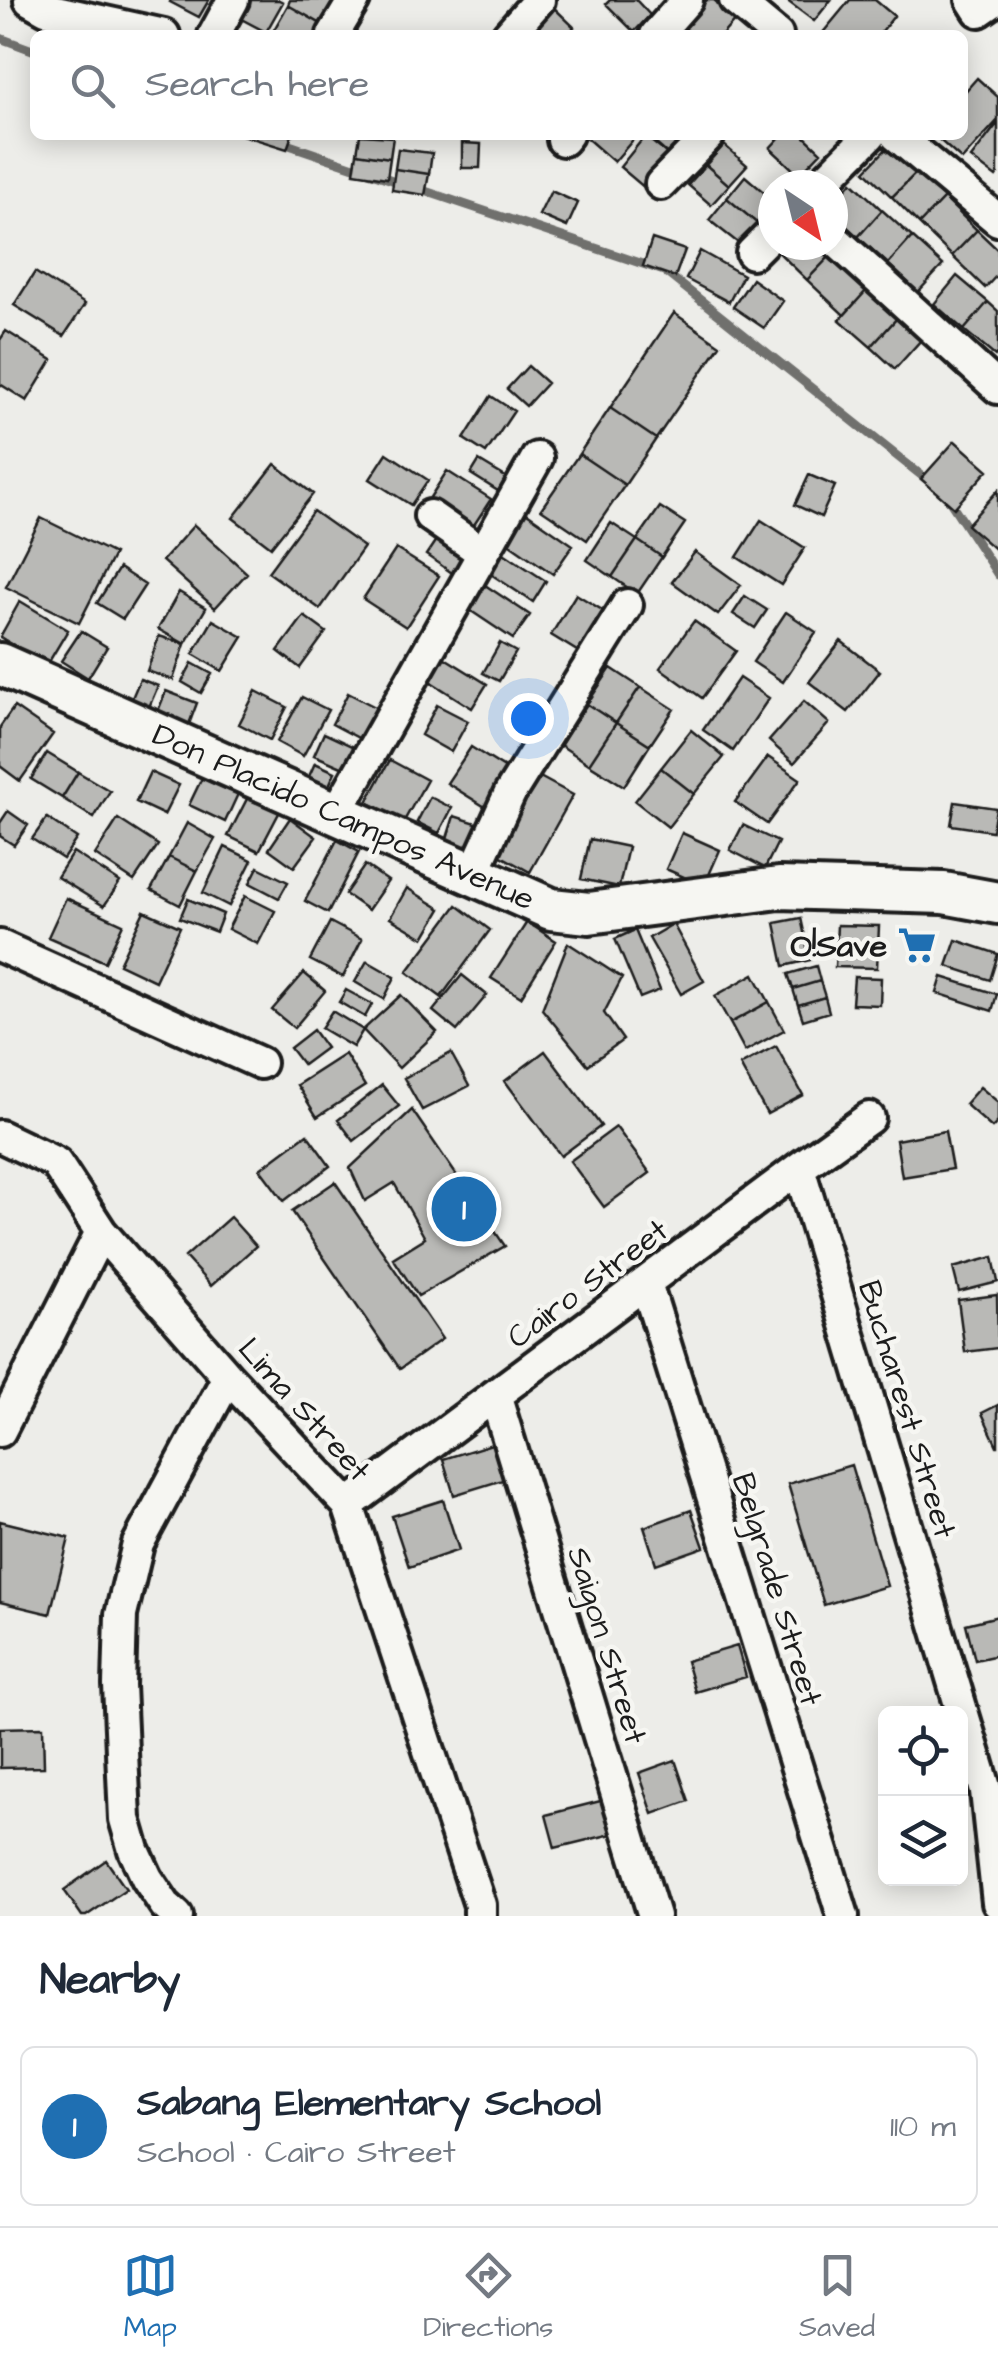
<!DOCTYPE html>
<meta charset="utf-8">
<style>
body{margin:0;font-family:"Architects Daughter",sans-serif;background:#f6f6f7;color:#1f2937}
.controls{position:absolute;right:30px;bottom:30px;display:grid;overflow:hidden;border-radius:15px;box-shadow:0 5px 25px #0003}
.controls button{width:90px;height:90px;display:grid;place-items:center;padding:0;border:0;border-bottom:2px solid #e0e1e3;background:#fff;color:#1f2937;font:50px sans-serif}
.compass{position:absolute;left:758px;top:170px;width:90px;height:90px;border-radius:50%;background:#fff;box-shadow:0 5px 25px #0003;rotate:145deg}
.you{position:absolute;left:528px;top:718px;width:35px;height:35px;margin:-25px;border:8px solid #fff;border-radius:50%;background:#1a73e8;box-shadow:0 0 0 15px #1a73e833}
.badge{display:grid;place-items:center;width:65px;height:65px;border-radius:50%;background:#1f6fb2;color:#fff;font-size:32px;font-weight:700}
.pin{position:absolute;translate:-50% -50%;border:5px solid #fff;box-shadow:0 2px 10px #0006}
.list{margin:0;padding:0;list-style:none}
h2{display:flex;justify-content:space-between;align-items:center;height:130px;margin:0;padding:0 40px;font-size:42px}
h2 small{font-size:32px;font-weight:400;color:#747a83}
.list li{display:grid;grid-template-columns:65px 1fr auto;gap:30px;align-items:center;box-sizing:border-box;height:160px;margin:0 20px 20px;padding:0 20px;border:2px solid #e0e1e3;border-radius:15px}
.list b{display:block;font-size:38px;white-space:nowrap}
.list p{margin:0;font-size:32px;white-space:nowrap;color:#747a83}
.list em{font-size:32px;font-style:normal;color:#747a83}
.icon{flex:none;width:55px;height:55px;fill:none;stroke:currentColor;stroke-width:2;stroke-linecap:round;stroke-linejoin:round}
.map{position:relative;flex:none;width:998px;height:1916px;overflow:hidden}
.search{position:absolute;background:#fff;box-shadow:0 5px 25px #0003;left:30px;right:30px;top:30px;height:110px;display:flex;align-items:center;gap:25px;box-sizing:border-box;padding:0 35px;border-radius:15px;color:#747a83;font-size:38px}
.sheet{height:310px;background:#fff}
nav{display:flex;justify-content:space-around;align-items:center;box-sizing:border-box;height:140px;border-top:2px solid #e0e1e3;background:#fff;font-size:28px;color:#747a83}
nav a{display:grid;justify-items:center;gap:5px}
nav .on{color:#1f6fb2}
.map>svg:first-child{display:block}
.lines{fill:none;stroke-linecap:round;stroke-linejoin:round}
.stream{stroke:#6f6f6d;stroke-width:9}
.building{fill:#b9b9b6;stroke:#1c1c1c;stroke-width:2.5}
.minor-casing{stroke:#1c1c1c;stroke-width:38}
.major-casing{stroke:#1c1c1c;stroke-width:48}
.minor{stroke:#f6f6f2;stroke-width:30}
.major{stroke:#f6f6f2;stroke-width:40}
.labels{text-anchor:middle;stroke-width:9;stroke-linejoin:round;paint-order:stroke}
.street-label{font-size:32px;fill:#1c1c1c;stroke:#f6f6f2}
.poi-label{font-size:32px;font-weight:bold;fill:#1c1c1c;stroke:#f6f6f2;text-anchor:end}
</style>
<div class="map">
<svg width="998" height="1916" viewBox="0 0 998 1916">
<rect width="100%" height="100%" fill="#edede9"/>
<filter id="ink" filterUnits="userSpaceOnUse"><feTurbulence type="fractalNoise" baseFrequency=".01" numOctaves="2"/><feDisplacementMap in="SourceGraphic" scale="20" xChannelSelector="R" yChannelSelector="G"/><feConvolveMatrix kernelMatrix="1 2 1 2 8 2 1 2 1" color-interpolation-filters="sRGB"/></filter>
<g filter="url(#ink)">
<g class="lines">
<path class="stream" d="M0,38L35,51
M260,135L404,184
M419,189L664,271L931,483
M949,500L998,575"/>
</g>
<path class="building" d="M171,0H209L199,17L170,2Z
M237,0H279L283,2L266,32L230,13Z
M290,0H337L323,25L288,5Z
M610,0H636L650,15L634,32L606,4Z
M707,0H714L736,19L722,35H693L683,27Z
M786,0H831L814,21Z
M850,0H875L894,16L879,35H821Z
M548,2L574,27L567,35H548L531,20Z
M288,5L323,25L317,35H271Z
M977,78L998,97V120L962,160L934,135H963V94Z
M998,123V174L996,177L971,158Z
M242,135H292L287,149Z
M360,135L393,137L390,158L357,153Z
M583,135H637L614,162Z
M646,135H691L672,158Z
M782,135H803L821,152L799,175L770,148Z
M645,136L672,158L646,189L620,167Z
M462,143L481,144L480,168H462Z
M724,145L747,165L729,185L706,165Z
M890,145L917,172L892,197L865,171Z
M398,149L432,153L429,174L395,169Z
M357,153L390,158L387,178L354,173Z
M706,165L729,185L711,205L688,185Z
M395,169L429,174L425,195L392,190Z
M917,172L944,198L919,224L892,197Z
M745,176L773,200V209L759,225L727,198Z
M852,182L882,210L858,237L833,214V203Z
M551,191L578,203L567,227L539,215Z
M727,198L759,225L742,246L709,220Z
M944,198L977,230L952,256L919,224Z
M882,210L912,237L888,264L858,237Z
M977,230L998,250V274L985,288L952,256Z
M912,237L943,265L918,292L888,264Z
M652,239L685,250L675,277L643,266Z
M770,244L818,245L830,256L807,280Z
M700,251L743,275L729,302L686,279Z
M830,256L866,291L844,315L807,280Z
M35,272L85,304L64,336L14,305Z
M957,276L988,302L964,330L934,304Z
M752,279L783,301L764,328L733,307Z
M866,291L897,318L871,347L840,320Z
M988,302L998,311V352L995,356L964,330Z
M674,313L720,345L656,439L610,408Z
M897,318L921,340L895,369L871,347Z
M6,331L52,360L27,401L0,384V340Z
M528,366L547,383L526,406L507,389Z
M491,396L514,411L486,453L464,439Z
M610,408L656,439L625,485L579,454Z
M955,441L988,470L954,508L921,479Z
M387,453L428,480L411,505L370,479Z
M579,454L625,485L587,540L541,509Z
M479,461L507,478L498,491L471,474Z
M275,464L313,494L271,547L233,518Z
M447,471L491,499L472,528L429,499Z
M809,475L835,486L821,517L795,505Z
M998,490V552L967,525Z
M660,507L685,523L662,557L637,540Z
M313,511L364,547L320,609L268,572Z
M524,511L573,545L553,574L504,540Z
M41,518L114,554L79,623L6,587Z
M761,520L805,548L781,585L737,557Z
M611,523L637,540L612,577L587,560Z
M194,525L247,573L215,608L162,561Z
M436,540L465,560L455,575L426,555Z
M637,540L662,557L637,594L612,577Z
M496,548L546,581L533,602L483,569Z
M396,549L439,576L406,627L363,599Z
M695,552L741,585L718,615L672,582Z
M119,568L145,585L123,619L97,603Z
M485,585L530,615L513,639L468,609Z
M179,592L206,608L185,644L158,629Z
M576,594L607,613L582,654L551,635Z
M745,596L767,610L755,628L733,614Z
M20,601L68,630L47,665L0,637Z
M786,612L816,632L783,682L753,662Z
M304,616L326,632L300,668L278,651Z
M213,620L243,637L222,671L193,654Z
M694,621L736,651L702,698L660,668Z
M81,631L107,647L88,678L61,661Z
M159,636L185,644L173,680L147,671Z
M841,641L880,671L848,712L809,682Z
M500,643L516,652L499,681L483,673Z
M432,650L487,684L472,708L417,673Z
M192,663L212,674L201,693L182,682Z
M611,668L640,687L616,723L587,704Z
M739,678L769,698L733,751L703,730Z
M140,679L158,686L147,712L129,705Z
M640,687L674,709L650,745L616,723Z
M166,691L197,703L188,727L156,716Z
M256,691L287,707L270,740L239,724Z
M348,693L383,711L366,742L332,724Z
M302,697L328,710L303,756L277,742Z
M804,701L829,723L794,763L769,741Z
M587,704L616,723L589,764L560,745Z
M437,705L468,721L451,752L421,735Z
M14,707L53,734L20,781L0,766V727Z
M616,723L650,745L624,786L589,764Z
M691,730L724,757L694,794L661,768Z
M324,733L354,747L344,768L314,755Z
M471,747L514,774L490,810L447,783Z
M47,753L78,772L62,798L31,779Z
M768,757L800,779L767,824L735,802Z
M390,760L427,780L404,821L367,802Z
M315,763L335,772L326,792L306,783Z
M661,768L694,794L668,827L635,801Z
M78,772L110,791L94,818L62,798Z
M150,772L179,785L164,815L136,802Z
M538,776L573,795L530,872L496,853Z
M202,778L238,794L225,822L189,805Z
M249,795L280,811L259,851L228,836Z
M430,797L452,808L439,833L417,822Z
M955,802L996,808L992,831L951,825Z
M8,811L28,825L14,845L0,836V823Z
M454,816L486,826L474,864L442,854Z
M47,818L77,838L63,859L32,839Z
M290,818L316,837L294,867L269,849Z
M118,819L158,845L134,881L95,855Z
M187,823L215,839L197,871L169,857Z
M743,825L778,842L765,868L730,850Z
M682,833L720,850L704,886L666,869Z
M590,839L628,847L619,887L581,879Z
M337,840L359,852L328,913L305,901Z
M225,847L252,860L229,906L203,893Z
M73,852L120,882L104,906L57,877Z
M169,857L197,871L180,905L151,890Z
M365,865L388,881L368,910L345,894Z
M258,867L288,882L279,898L250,883Z
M407,888L441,909L424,938L390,918Z
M245,896L275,911L258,944L228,929Z
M66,898L123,924L105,962L48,937Z
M188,899L223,914L216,932L180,918Z
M457,905L490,930L441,997L407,972Z
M144,911L180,927L155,981L119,964Z
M801,918L810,960L784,966L775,923Z
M330,922L362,939L343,977L310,960Z
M527,922L556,941L521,997L491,978Z
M673,924L704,981L681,994L649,938Z
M837,925L879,926L877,968L835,967Z
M635,930L660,990L640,998L615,939Z
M956,940L998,954L990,980L947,966Z
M568,943L622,978L604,1013L623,1040L588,1065L542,1009Z
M367,961L395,977L384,999L355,982Z
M816,966L820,981L793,989L788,974Z
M304,973L325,991L294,1028L272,1010Z
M754,974L769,1002L730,1023L715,996Z
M462,975L487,995L457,1031L433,1011Z
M854,977L881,978L880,1005L852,1004Z
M942,977L997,994L992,1011L937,993Z
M820,981L825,997L798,1005L793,989Z
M346,990L372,1004L365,1017L339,1002Z
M401,995L437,1032L399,1068L363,1030Z
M825,997L829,1012L803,1020L798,1005Z
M769,1002L784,1030L745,1051L730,1023Z
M332,1011L363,1030L353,1047L321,1028Z
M313,1030L326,1048L303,1065L290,1048Z
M776,1046L803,1095L767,1114L740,1065Z
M545,1051L601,1126L561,1156L505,1081Z
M451,1053L469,1086L422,1110L404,1078Z
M345,1054L365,1086L317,1117L297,1085Z
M382,1085L399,1106L354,1141L338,1120Z
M980,1087L998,1102V1122L992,1128L965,1104Z
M412,1110L505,1246L418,1296L393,1258L425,1238L394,1183L365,1201L350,1168Z
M616,1127L650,1173L604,1207L570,1161Z
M945,1131L952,1169L902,1177L896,1140Z
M307,1134L330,1166L284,1201L260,1169Z
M335,1182L442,1339L400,1369L292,1211Z
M230,1217L256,1246L211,1286L185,1257Z
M993,1257L998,1282L959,1292L953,1268Z
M997,1295L998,1348L965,1352L958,1300Z
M998,1405V1446H997L982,1413Z
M495,1443L506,1479L454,1495L443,1459Z
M851,1465L887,1586L824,1605L788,1484Z
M443,1500L459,1550L409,1567L392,1516Z
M691,1510L704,1547L656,1564L644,1527Z
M0,1521L69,1538L50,1614L0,1602Z
M998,1616V1655L975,1660L966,1624Z
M737,1646L746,1677L695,1692L686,1661Z
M43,1727L44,1767L0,1768V1728Z
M675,1760L689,1801L653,1814L639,1773Z
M616,1797L624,1831L555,1848L546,1815Z
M106,1860L126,1889L86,1916H82L64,1890Z"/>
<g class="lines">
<g class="minor-casing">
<path id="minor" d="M30,0L46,9L164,35
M735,0L777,35
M972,0L979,11L995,0
M214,35L233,0
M333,35L354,0
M508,35L539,0
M656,35L687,0
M896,135L998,220
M563,140L567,135
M661,184L709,135
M820,185L870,135
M833,238L998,388
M752,253L773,232
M430,516L483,553
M337,812L537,458
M473,874L510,793L627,605
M0,946L260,1063
M0,1136L56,1163L101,1232L228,1377L348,1505L480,1905V1916
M799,1168L986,1791L998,1903
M646,1283L843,1916
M495,1395L654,1916
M0,1431L101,1232
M348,1505L799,1168L869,1118
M177,1916L165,1905L147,1878L134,1850L125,1819L119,1685L121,1615L138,1544L228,1377"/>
</g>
<g class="major-casing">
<path id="major" d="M0,664L551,909L589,913L779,888L944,893L998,903"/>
</g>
<use href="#minor" class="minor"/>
<use href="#major" class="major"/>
</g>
</g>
<defs>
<g id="supermarket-bare" transform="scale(3)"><path d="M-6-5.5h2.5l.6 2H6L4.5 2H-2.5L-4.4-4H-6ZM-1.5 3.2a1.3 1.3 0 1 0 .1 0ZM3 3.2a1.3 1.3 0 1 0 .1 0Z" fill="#1f6fb2" stroke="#f6f6f2" stroke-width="2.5" paint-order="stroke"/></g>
</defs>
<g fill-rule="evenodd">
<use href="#supermarket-bare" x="917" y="945"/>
</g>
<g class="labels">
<g class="street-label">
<text transform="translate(344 816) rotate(24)" y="11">Don Placido Campos Avenue</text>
<text transform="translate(587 1283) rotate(-37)" y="11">Cairo Street</text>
<text transform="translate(305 1409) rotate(48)" y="11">Lima Street</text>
<text transform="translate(908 1409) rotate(73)" y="11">Bucharest Street</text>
<text transform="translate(778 1589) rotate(73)" y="11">Belgrade Street</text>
<text transform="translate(608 1645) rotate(73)" y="11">Saigon Street</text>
</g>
<g class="poi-label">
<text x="887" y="956">O!Save</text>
</g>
</g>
</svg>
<div class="controls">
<button><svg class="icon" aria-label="locate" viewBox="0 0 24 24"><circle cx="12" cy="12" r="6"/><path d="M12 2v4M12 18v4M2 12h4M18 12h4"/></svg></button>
<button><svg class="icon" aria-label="layers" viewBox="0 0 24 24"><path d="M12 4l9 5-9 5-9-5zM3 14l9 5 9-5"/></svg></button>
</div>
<svg class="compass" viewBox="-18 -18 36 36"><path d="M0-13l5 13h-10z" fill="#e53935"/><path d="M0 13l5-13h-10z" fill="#747a83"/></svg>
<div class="you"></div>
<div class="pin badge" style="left:464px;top:1209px">1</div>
<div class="search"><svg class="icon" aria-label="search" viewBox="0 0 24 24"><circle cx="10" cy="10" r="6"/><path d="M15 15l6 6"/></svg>Search here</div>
</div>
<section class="sheet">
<h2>Nearby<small></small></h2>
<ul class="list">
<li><span class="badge">1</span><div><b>Sabang Elementary School</b><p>School · Cairo Street</p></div><em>110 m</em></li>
</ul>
</section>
<nav>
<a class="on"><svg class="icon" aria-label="map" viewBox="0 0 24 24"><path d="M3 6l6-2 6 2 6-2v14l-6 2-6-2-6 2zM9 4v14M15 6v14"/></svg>Map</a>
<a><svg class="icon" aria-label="directions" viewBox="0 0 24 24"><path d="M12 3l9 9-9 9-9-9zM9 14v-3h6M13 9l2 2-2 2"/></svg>Directions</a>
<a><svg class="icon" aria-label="saved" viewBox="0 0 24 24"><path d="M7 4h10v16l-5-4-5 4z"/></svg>Saved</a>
</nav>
